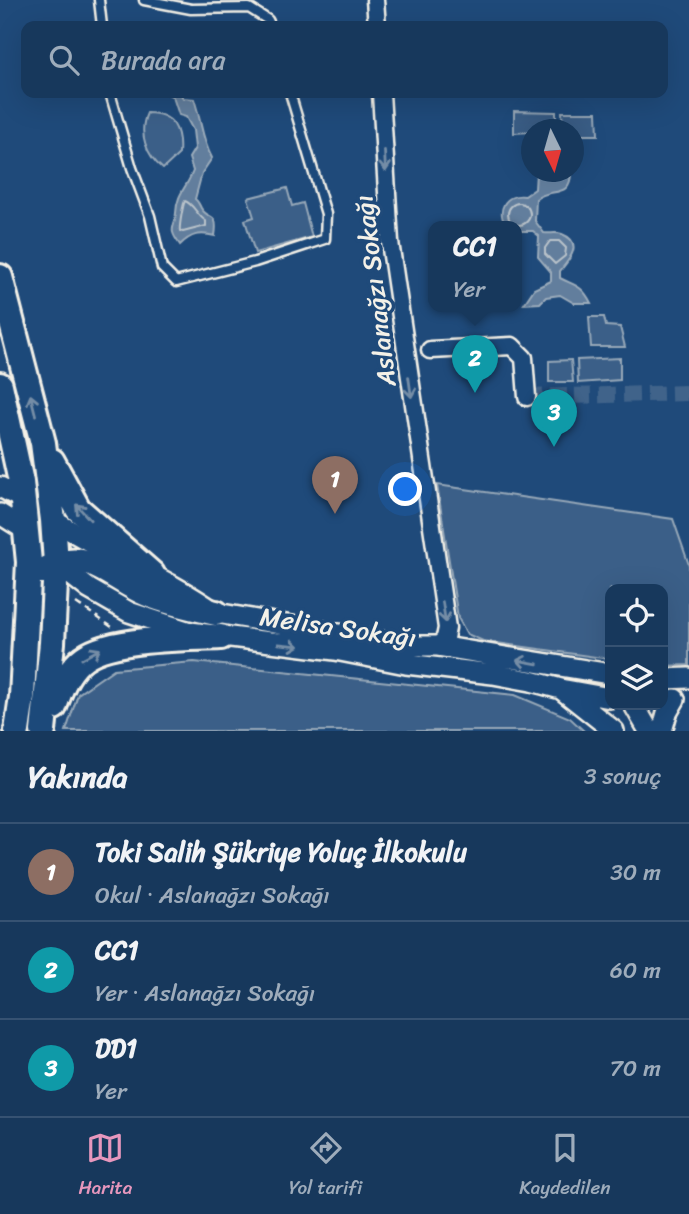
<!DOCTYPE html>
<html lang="tr">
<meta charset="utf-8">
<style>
body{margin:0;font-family:Sriracha,sans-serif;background:#203f62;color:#f1f3f6}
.controls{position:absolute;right:21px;bottom:21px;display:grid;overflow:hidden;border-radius:14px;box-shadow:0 7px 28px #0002}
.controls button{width:63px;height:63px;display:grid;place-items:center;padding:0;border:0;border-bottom:2px solid #365272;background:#17385c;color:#f1f3f6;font:35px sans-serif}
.compass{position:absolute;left:521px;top:119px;width:63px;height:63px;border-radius:50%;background:#17385c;box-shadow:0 7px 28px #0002;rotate:175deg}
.you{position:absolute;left:406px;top:490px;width:24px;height:24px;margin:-18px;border:5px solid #fff;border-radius:50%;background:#1a73e8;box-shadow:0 0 0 10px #1a73e833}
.badge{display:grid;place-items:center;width:46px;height:46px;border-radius:50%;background:#e797bd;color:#fff;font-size:23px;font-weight:700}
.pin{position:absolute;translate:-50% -58px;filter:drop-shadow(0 2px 4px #0008)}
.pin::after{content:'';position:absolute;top:37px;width:24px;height:21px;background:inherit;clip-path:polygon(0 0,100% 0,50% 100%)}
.popup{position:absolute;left:428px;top:221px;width:94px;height:91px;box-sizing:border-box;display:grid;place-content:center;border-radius:14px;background:#17385c;filter:drop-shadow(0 2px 5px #0005);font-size:23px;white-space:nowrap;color:#9eacbb}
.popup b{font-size:26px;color:#f1f3f6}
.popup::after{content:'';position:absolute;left:50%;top:100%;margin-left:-14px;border:14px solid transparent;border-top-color:#17385c}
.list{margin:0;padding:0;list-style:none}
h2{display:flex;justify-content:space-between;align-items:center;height:91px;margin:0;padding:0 28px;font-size:30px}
h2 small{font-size:23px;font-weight:400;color:#9eacbb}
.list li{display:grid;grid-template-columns:46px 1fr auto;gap:21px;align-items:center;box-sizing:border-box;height:98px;padding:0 28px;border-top:2px solid #365272}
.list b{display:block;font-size:26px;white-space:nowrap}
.list p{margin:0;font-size:23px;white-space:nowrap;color:#9eacbb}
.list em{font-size:23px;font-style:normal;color:#9eacbb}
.icon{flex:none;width:38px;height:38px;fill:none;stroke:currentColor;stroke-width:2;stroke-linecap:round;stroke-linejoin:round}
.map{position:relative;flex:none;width:689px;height:731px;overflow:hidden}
.search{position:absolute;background:#17385c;box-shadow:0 7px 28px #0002;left:21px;right:21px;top:21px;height:77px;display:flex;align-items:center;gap:18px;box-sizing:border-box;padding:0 24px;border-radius:14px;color:#9eacbb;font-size:26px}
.sheet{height:385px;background:#17385c}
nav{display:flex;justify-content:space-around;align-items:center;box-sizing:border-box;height:98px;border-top:2px solid #365272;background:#17385c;font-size:19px;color:#9eacbb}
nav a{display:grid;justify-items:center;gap:4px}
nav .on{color:#e797bd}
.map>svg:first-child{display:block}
.green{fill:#3a5f88;stroke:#97a8b8;stroke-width:2}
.water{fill:#627e9d;stroke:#9cacbb;stroke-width:2}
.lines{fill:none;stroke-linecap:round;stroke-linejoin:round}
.shore{stroke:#bac3ca;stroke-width:2}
.minor-tunnel{stroke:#3f638a;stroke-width:16;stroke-dasharray:16 8;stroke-linecap:butt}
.service-casing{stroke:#f4f1e8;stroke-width:13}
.minor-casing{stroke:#f4f1e8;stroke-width:21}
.tertiary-casing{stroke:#f4f1e8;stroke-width:24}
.primary-casing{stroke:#f4f1e8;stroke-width:30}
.path{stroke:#f4f1e8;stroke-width:2.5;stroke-dasharray:7 5;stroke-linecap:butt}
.service{stroke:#1f4a7a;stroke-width:8}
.minor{stroke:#1f4a7a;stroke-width:16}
.tertiary{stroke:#1f4a7a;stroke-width:19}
.primary{stroke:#1f4a7a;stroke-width:24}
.oneway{stroke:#748da6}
.labels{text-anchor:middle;stroke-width:7;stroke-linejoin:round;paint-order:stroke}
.street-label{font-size:26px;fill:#f4f1e8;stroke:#1f4a7a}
</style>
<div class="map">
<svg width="689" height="731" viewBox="0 0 689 731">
<rect width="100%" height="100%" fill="#1f4a7a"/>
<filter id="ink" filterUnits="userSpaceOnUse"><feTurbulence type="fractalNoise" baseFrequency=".0143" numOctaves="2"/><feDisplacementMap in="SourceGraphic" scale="14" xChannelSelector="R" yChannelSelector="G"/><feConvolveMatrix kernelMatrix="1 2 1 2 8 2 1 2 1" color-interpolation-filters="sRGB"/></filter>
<g filter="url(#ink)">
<path class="green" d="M514,111L556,112V129L532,130L531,132L514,133Z
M562,112H597L598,135H574V130L563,129Z
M147,113C174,113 181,130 179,154L163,169C146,155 138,133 147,113Z
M287,188L292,206L303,203L312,237L255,253L245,220L254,217L248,198Z
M589,317H604L606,326L620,327L625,347H591Z
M620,358V380L578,383L577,360Z
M571,360L573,382H549V361Z
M437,485L673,519L689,565V665L663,666V589H610V659L483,641L467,634L458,618Z
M194,662L515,695L570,718L584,731H66L78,694L114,669Z"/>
<path class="water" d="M166,93H180L183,98L194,99C201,119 202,140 212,158L202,173L195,199C198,201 199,204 201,208C208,221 219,210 215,236C200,232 191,234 180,245C167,227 175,230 176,213C177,193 186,189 193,171L189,158L195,148L193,130L186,117L179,115L173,97Z
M536,172H571C571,200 550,187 536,199L535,221L544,233C550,234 556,232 562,234C585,243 568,261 560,271V278C575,286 582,285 591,303H574L560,295L546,297L540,303L524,304L534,289L551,281V272L538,257L539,236L533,231H517V227H507C495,211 505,193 525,196L535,189Z"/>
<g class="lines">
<path class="shore" d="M185,201C194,204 197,216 206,221V226L183,232L180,231C179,227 183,204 185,201Z
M508 214a11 11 0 1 1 22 0a11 11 0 1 1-22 0Z
M550,241H559L566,248L565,256L555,264L545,254V248Z"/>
<path class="minor-tunnel" d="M527,397L689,393"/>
<g class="service-casing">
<path id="service" d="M99,0L102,26
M144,0L191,9L249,8L268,20L271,26
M110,93L132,168L150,216L162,268L176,282L255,262L325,239L326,214L290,93"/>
</g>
<g class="minor-casing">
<path id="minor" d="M375,0L377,26
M381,93L390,242L447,628L445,638L438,646
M430,350L512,346L524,358L527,397"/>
</g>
<g class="tertiary-casing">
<path id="tertiary" d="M0,487L23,499
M0,514L27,531
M53,520C106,554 165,577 216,613L409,646H438L610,674
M56,563L89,589L129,612L190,632L335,650L406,664L493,674L531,681L561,689L614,731
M663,679L689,678
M566,690L610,698
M634,705L649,731
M662,731L667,713L675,699"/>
</g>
<g class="primary-casing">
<path id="primary" d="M0,277L43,443L53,520L56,563L52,643L43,731
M0,385L21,482L29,562L22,697L17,731
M52,461L78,509L152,574
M42,571C87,543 108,578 147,594C169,603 193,608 216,613
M54,707C60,690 66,674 80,661C105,637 186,639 221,637"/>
</g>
<path class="path" d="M76,603L112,627"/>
<use href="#service" class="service"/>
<use href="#minor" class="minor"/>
<use href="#tertiary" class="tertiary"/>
<use href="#primary" class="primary"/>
</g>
<defs><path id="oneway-shaft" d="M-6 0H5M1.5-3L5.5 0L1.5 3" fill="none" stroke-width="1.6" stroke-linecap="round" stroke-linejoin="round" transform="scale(1.75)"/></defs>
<g class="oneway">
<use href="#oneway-shaft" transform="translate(385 161) rotate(87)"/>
<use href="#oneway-shaft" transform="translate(410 387) rotate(82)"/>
<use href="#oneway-shaft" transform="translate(33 405) rotate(-104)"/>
<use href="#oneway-shaft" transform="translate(83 512) rotate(-133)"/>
<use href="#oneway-shaft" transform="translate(444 612) rotate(81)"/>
<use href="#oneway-shaft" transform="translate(289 645) rotate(6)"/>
<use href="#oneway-shaft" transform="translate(91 654) rotate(-29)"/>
<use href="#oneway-shaft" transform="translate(527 662) rotate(-170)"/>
</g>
</g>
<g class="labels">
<g class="street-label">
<text transform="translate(375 291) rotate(-97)" y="9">Aslanağzı Sokağı</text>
<text transform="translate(338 627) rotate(8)" y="9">Melisa Sokağı</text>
</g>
</g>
</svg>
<div class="controls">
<button><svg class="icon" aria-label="locate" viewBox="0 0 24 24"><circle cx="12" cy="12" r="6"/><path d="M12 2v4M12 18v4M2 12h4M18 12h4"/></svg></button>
<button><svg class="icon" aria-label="layers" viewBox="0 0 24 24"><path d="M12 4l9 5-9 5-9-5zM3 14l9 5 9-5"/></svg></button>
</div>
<svg class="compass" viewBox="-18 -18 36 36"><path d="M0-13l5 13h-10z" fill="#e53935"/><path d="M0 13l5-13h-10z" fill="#9eacbb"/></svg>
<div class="you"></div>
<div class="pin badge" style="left:335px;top:514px;background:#8d6e63">1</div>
<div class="pin badge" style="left:475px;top:393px;background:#0f9aa8">2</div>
<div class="popup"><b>CC1</b>Yer</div>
<div class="pin badge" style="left:554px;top:447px;background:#0f9aa8">3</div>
<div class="search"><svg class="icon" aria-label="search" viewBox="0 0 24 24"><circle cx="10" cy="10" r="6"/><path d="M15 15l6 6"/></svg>Burada ara</div>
</div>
<section class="sheet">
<h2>Yakında<small>3 sonuç</small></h2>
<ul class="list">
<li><span class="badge" style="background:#8d6e63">1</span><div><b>Toki Salih Şükriye Yoluç İlkokulu</b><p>Okul · Aslanağzı Sokağı</p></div><em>30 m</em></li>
<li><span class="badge" style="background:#0f9aa8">2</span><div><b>CC1</b><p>Yer · Aslanağzı Sokağı</p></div><em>60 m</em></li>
<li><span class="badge" style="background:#0f9aa8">3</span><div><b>DD1</b><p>Yer</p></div><em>70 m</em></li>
</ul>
</section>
<nav>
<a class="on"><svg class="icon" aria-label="map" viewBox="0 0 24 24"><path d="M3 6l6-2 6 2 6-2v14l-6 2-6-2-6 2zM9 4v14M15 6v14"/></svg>Harita</a>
<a><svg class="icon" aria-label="directions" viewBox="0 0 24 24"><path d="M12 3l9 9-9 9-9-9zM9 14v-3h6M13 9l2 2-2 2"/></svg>Yol tarifi</a>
<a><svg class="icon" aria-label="saved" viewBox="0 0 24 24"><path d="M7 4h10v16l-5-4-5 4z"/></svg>Kaydedilen</a>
</nav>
